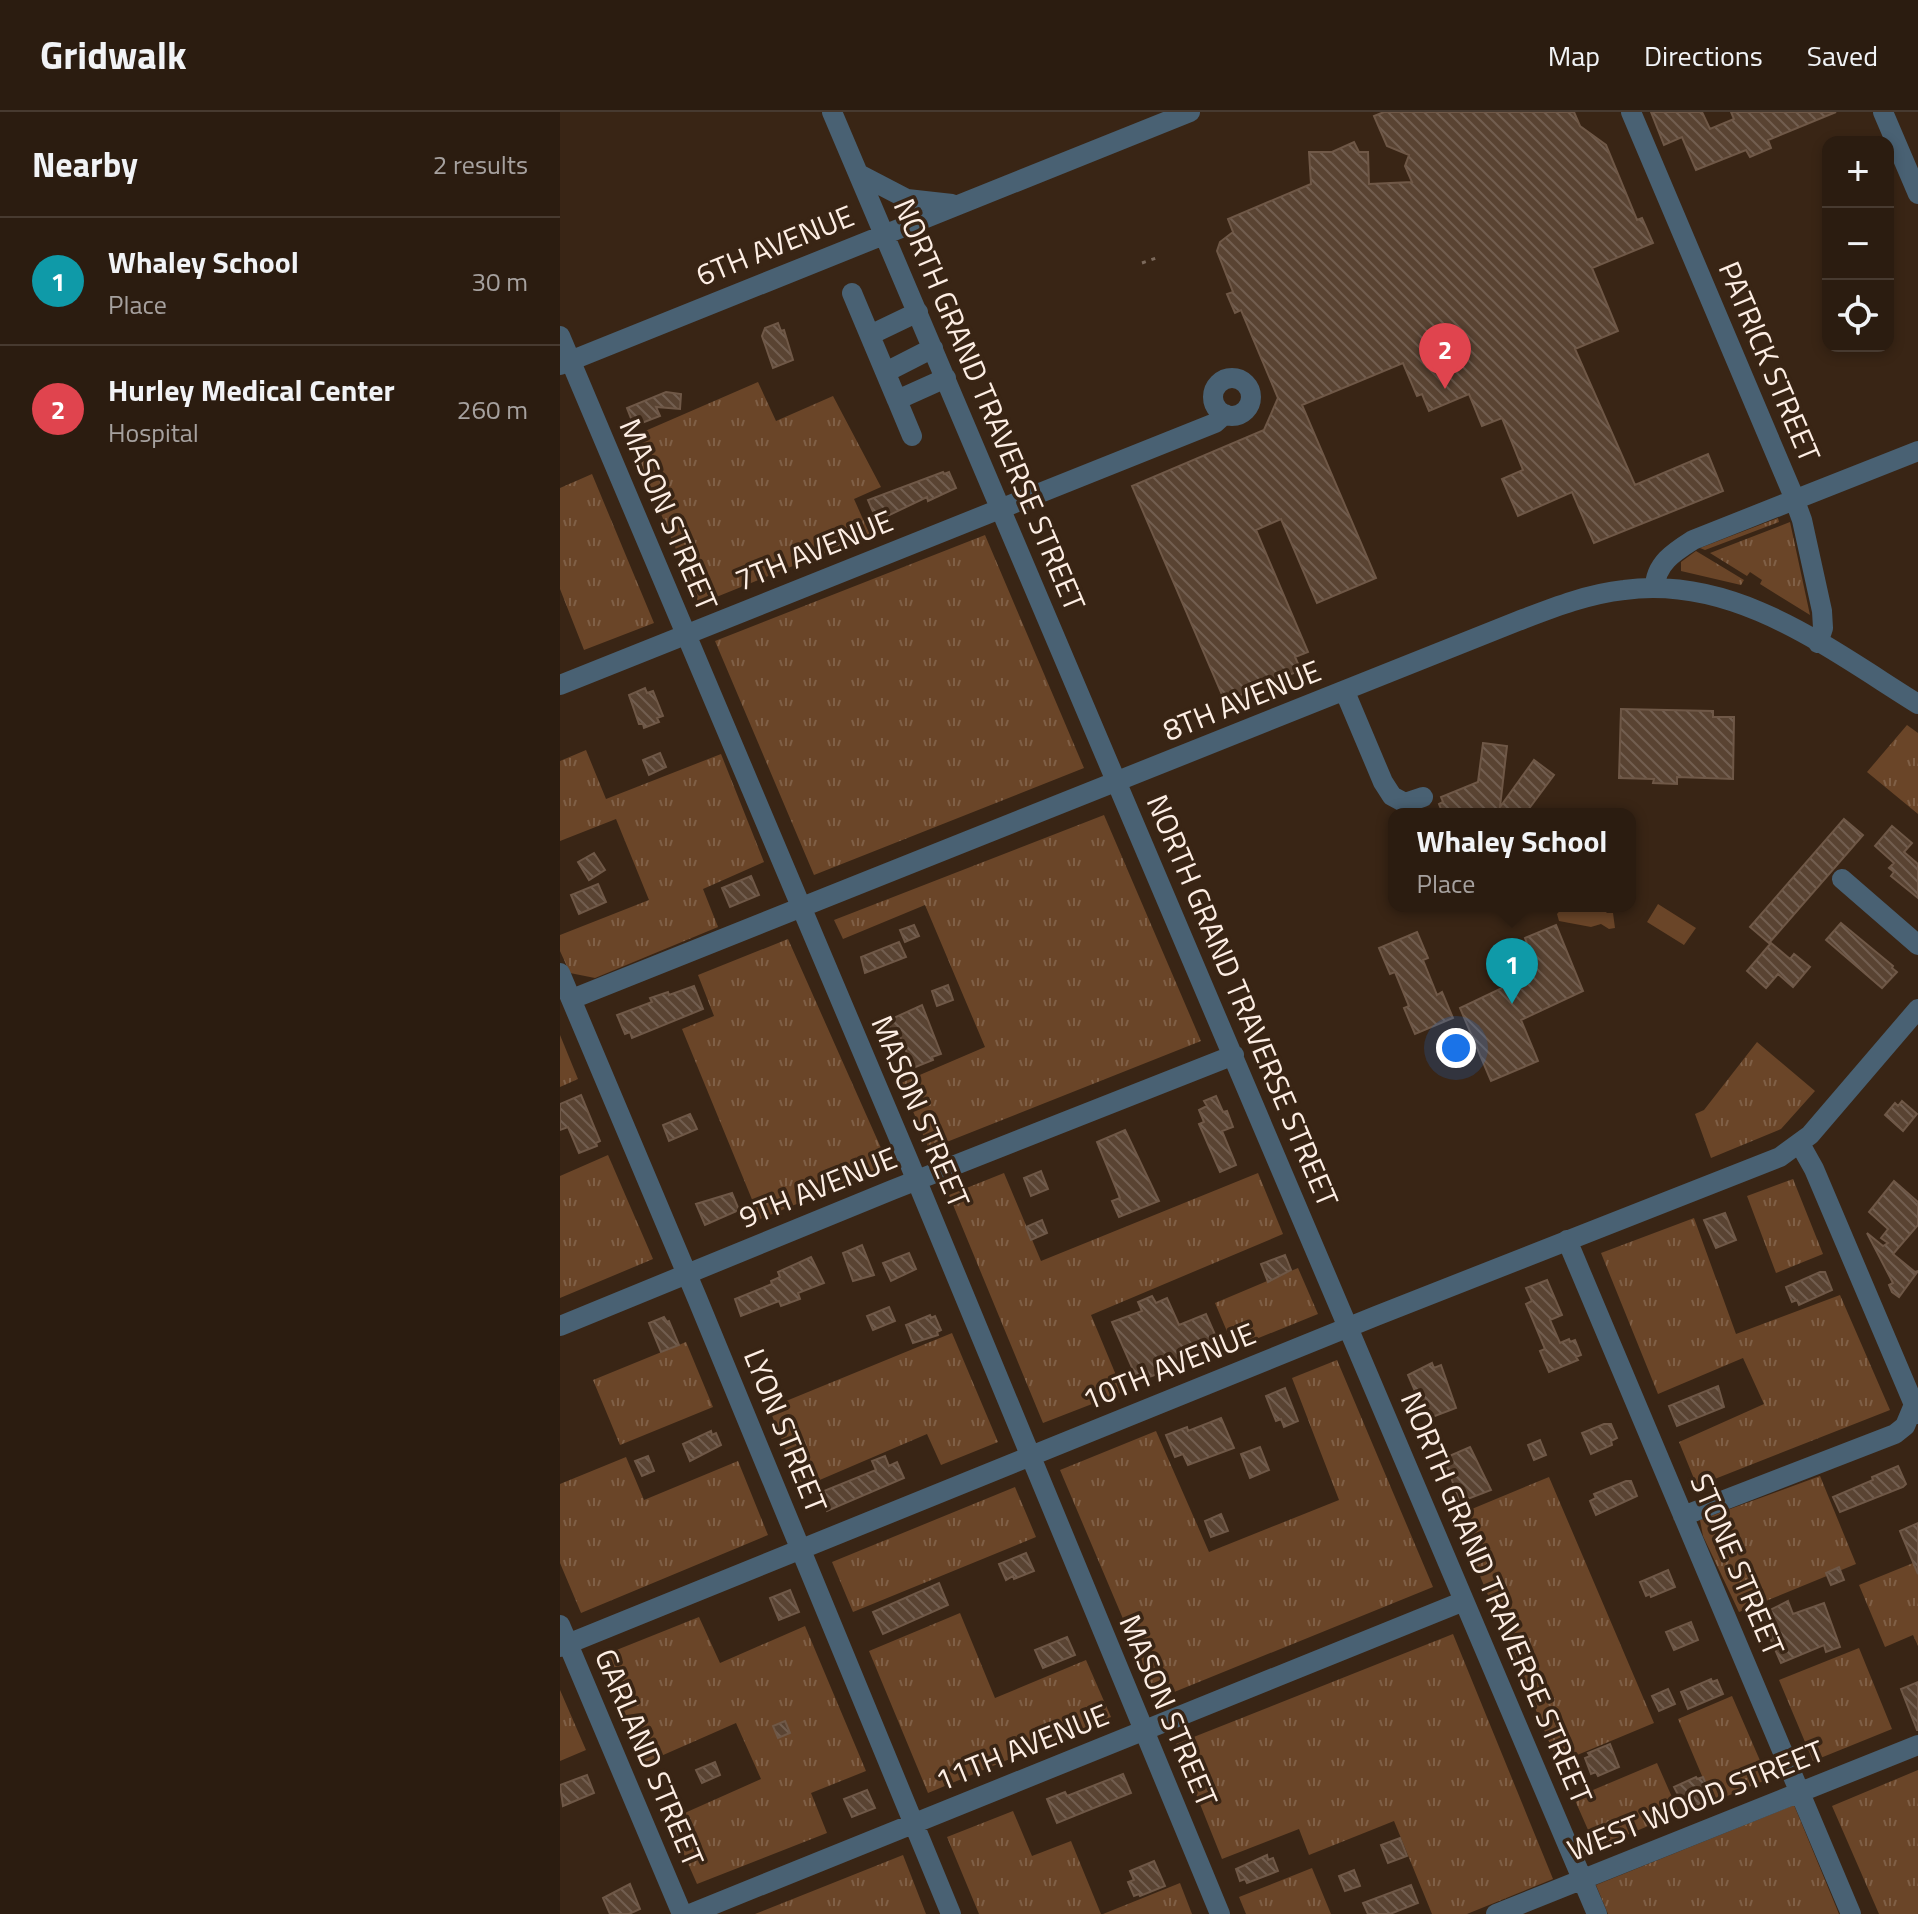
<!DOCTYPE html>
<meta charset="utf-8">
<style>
body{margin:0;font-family:"Titillium Web",sans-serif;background:#37291e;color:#f1f3f6}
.controls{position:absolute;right:24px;top:24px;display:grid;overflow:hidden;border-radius:16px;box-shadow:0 4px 12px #0003}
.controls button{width:72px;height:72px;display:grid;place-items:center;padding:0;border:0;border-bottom:2px solid #473a30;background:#2b1c10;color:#f1f3f6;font:40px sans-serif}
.you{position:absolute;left:896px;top:936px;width:28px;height:28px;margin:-20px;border:6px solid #fff;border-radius:50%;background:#1a73e8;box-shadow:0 0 0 12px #1a73e833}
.badge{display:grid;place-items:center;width:52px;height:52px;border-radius:50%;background:#75c0f6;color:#fff;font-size:26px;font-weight:700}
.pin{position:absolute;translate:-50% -66px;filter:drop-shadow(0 2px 4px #0008)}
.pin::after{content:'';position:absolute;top:42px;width:28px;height:24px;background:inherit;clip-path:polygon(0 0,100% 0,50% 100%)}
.popup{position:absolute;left:828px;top:696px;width:248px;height:104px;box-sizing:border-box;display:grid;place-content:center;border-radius:16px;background:#2b1c10;filter:drop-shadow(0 2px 6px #0005);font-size:26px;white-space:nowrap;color:#a6a19f}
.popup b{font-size:30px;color:#f1f3f6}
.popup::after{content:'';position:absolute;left:50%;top:100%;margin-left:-16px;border:16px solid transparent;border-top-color:#2b1c10}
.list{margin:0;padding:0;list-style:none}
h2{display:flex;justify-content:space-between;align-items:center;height:104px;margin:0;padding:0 32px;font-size:34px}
h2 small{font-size:26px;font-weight:400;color:#a6a19f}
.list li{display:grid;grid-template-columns:52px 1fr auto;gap:24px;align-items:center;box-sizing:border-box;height:128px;padding:0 32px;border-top:2px solid #473a30}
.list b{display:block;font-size:30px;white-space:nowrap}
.list p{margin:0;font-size:26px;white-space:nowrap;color:#a6a19f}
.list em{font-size:26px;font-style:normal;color:#a6a19f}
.icon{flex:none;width:44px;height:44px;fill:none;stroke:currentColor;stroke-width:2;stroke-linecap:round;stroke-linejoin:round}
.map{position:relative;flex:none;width:1358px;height:1802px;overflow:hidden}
header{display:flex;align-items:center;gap:48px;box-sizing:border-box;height:112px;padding:0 40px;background:#2b1c10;border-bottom:2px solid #473a30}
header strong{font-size:38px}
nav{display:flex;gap:44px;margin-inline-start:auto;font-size:28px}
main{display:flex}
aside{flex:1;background:#2b1c10}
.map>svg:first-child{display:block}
.grass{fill:url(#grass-tufts)}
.park{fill:#6a4528}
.building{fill:url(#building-back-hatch);stroke:#6f5847;stroke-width:2}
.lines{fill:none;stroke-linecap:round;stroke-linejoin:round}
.path{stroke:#7c6a5c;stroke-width:3;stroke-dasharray:4 6;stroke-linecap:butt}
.minor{stroke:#496173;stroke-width:20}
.labels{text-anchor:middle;stroke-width:7;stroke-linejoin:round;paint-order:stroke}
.street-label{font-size:30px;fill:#fdeee4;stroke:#392515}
</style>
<header>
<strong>Gridwalk</strong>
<nav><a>Map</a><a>Directions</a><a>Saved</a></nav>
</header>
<main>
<aside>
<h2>Nearby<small>2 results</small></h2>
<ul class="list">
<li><span class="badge" style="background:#0f9aa8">1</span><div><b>Whaley School</b><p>Place</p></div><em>30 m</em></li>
<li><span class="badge" style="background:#e0444e">2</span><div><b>Hurley Medical Center</b><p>Hospital</p></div><em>260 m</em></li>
</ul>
</aside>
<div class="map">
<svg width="1358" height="1802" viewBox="0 0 1358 1802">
<defs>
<pattern id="grass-tufts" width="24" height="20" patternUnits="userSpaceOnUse" patternTransform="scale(2)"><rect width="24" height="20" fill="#6a4528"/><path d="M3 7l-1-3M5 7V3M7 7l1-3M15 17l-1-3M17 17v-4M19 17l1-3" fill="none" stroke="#806047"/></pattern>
<pattern id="building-back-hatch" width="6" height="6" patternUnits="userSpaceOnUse" patternTransform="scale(2)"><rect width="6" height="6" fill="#594332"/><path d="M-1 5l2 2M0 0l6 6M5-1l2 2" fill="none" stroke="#725e50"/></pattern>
</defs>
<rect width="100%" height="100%" fill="#392515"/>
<path class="grass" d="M198,270L216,309L273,284L321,375L294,387L310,423L139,492L69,326Z
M32,362L94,511L24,538L0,477V376Z
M1218,406L1219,410L1145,438L1140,436Z
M1230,410L1250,503L1200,472L1202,468L1190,460L1187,464L1150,441Z
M425,423L524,656L254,763L155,529Z
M1136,439L1184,468L1181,473L1121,459V450Z
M1347,613L1358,621V702L1307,660Z
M26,638L46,687L161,642L204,750L143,777L158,815L35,866L10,861L0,839V823L89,788L56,707L0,729V649Z
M544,703L641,929L369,1037L341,971L425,935L365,793L283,827L274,808Z
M228,827L329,1054L200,1107L122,917L154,904L138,863Z
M0,923L18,967L0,975Z
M1197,930L1255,979L1221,1017L1151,1046L1135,1002L1144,998Z
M48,1043L93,1147L0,1186V1064Z
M444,1061L481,1149L698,1061L723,1122L531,1203L563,1280L483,1311L389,1083Z
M1233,1067L1263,1142L1216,1161L1187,1084Z
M1134,1106L1176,1222L1280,1183L1330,1298L1137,1374L1119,1330L1204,1292L1183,1246L1098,1282L1041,1141Z
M738,1156L758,1202L674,1236L655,1191Z
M392,1221L438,1330L381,1353L367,1322L241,1376L209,1296Z
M126,1230L153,1295L60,1333L33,1268Z
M777,1248L873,1475L597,1587L500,1358L596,1319L649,1440L779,1388L732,1266Z
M66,1345L84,1388L178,1349L208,1423L21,1501L0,1451V1372Z
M1260,1364L1296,1452L1179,1500L1143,1424L1140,1408Z
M989,1365L1094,1611L998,1651L895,1404Z
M455,1375L476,1425L293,1500L272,1450Z
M1358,1449V1534L1353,1523L1325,1535L1299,1473Z
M400,1501L435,1586L526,1548L551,1605L368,1681L309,1539Z
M139,1505L160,1551L245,1514L306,1659L251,1681L267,1721L137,1772L109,1708L201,1667L176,1611L85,1651L39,1545Z
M893,1522L993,1767L907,1802H872L834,1709L749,1743L739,1717L662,1747L616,1632Z
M1299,1536L1332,1617L1253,1649L1219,1568Z
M0,1578L26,1638L0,1649Z
M1172,1584L1208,1667L1153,1690L1118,1607Z
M1097,1651L1119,1701L1036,1736L1014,1686Z
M1358,1658V1802H1319L1272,1694Z
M1234,1693L1279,1802H1048L1036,1773Z
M453,1699L472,1744L511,1729L541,1802H419L387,1725Z
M343,1743L366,1802H195Z
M752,1756L771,1802H686L679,1785Z
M620,1771L632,1802H543Z"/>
<path class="park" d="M1098,792L1136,816L1124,833L1087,810Z
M1004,794H1040L1047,801H1053L1055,816L1049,817L1041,812L1031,815L999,809L997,802Z"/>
<path class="building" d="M824,0H1014L1020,14L1046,33L1077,108L1082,106L1093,131L1032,156L1058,219L1015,237L1075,373L1148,342L1163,379L1034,431L1012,380L958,404L942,367L963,358L942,306L922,314L909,282L869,299L862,282L857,284L843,251L742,293L816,466L757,491L721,407L696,418L748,540L735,545L741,558L676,585L674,580L663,585L572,374L704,318L718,286L681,198L675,201L667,182L673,180L657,139L660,130L673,120L668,107L751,72L749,40H772L794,30L799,40H808L809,72L852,70L845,54L849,43L827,34L814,4Z
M1091,0H1142L1150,17L1174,7L1171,0H1276L1208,28L1211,36L1190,45L1186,38L1136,58L1122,25L1104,33Z
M218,211L221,219L224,218L233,248L213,256L202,224L205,216Z
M106,280L121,282L120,297L96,295L100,304L74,314L67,296Z
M383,360L384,362L389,360L396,376L368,389L367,385L317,409L308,388Z
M85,576L87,581L93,579L103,604L97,606L99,610L84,616L83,612H79L69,583Z
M1061,597L1153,599V605H1174L1173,667L1117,665V672L1093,671L1094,667L1059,666Z
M923,631L947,634L940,695L974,648L994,663L965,702H883L879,692L883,690L881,685L918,670Z
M100,641L106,655L89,663L83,648Z
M1284,707L1303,723L1209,831L1190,815Z
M1332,714L1352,731L1344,740L1358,752V786L1331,764L1334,760L1329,756L1334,751L1315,734Z
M34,741L45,758L29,768L18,750Z
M191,764L199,783L170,795L162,776Z
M38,772L46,790L19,802L11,783Z
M1281,811L1333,854L1332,856L1337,860L1322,876L1266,828Z
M354,813L359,824L345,830L340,818Z
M996,813L1023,879L961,908L978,949L931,969L900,896L959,868L953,853L972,845L965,826Z
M857,820L868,846L863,848L877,883L882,880L893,906L855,922L844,896L849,894L835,860L830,862L819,836Z
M339,830L346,845L305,861L301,845Z
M1211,831L1230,847L1234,842L1250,855L1233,875L1218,862L1206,876L1187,859Z
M388,873L393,888L377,894L372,879Z
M134,874L143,897L72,926L70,920L65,922L57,903L92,890L90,886L108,880L109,883Z
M362,893L381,942L372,945L373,948L353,956L339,922L334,925L327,909Z
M21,983L40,1029L36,1031L37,1034L19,1041L8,1015L0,1018V992Z
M656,984L663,1000L667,999L673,1015L662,1019L676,1053L660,1060L639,1012L644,1010L639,998L647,994L644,989Z
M1342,989L1357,1002L1343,1019L1325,1003L1335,991L1338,994Z
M130,1002L137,1017L109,1029L103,1013Z
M565,1018L599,1089L559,1105L552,1089L560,1086L537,1030Z
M481,1059L488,1077L471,1084L464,1066Z
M1334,1069L1358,1090V1113L1333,1142L1355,1160L1358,1159L1339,1185L1332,1180L1329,1173L1333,1171L1307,1121L1323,1134L1328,1131L1321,1126L1328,1117L1309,1100Z
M172,1081L179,1098L145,1113L136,1092Z
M1165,1101L1176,1128L1156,1136L1144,1108Z
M482,1108L487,1121L471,1128L466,1115Z
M302,1133L314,1163L293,1169L283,1141Z
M349,1141L356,1157L331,1169L323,1151Z
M725,1143L731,1158L708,1170L701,1152Z
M251,1145L264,1171L238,1181L240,1187L221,1194L219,1189L181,1204L175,1187L212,1172L211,1169L220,1165L218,1160Z
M1260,1160H1265L1272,1178L1239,1193L1237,1188L1232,1190L1226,1175Z
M987,1168L1002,1203L990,1208L1000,1231L1009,1227L1010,1230L1015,1228L1021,1243L1016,1245L1018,1248L989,1260L980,1239L985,1237L966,1192L972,1189L966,1176Z
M592,1184L596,1191L607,1186L619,1213L646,1202L660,1234L630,1247L631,1250L578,1269L552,1210L582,1199L578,1190Z
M329,1195L335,1209L313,1218L307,1204Z
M370,1203L371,1206L375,1204L381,1218L377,1220L378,1223L353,1231L346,1213Z
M104,1205L107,1210L109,1209L119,1233L101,1240L89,1211Z
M872,1251L874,1256L881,1253L896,1296L867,1307L848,1263Z
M1158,1274L1164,1295L1117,1314L1109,1294Z
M725,1276L738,1309L724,1315L721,1307L716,1309L706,1284Z
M661,1306L674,1336L628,1353L623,1342L615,1345L606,1323L627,1315L628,1319Z
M1044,1312H1051L1057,1326L1051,1329L1052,1333L1031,1342L1022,1321Z
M151,1319L152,1323L156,1321L161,1333L130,1349L123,1332Z
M980,1328L986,1343L974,1348L968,1333Z
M700,1335L709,1358L690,1366L681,1342Z
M910,1335L931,1378L900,1390L886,1352L890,1351L887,1345Z
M88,1344L94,1359L82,1364L75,1349Z
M325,1344L329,1354L337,1350L344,1366L267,1399L259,1381L316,1358L312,1349Z
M1338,1354L1346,1372L1343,1375L1280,1400L1273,1385L1313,1368L1312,1365Z
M1066,1369H1071L1077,1384L1036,1403L1030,1389L1036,1386L1034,1382Z
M661,1402L668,1419L651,1425L645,1409Z
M1358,1411V1462L1340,1419Z
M466,1441L474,1459L454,1467L453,1464L446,1468L439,1452Z
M1279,1455L1284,1468L1271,1473L1266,1461Z
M1108,1458L1115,1475L1091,1485L1090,1482L1086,1484L1080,1470Z
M379,1471L388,1493L323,1522L313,1500Z
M230,1478L239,1500L219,1508L210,1486Z
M1228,1489L1233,1502L1264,1491L1280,1535L1266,1540L1264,1533L1221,1551L1200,1503Z
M1131,1510L1138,1528L1114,1538L1106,1520Z
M507,1525L515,1543L483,1556L475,1538Z
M1151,1567L1152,1570L1157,1568L1163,1582L1128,1597L1121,1580Z
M1358,1570V1618H1357L1341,1577Z
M1108,1577L1115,1592L1099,1599L1092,1584Z
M225,1609L230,1621L218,1626L213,1614Z
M1050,1632L1059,1655L1038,1664L1036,1660L1031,1662L1025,1646L1030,1644L1028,1641Z
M155,1650L160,1663L142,1671L136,1658Z
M563,1662L571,1681L497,1711L487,1687L505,1680L507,1684Z
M27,1663L34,1681L3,1694L0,1673Z
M1136,1665L1137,1667L1143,1665L1149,1679L1141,1682V1691L1126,1698L1114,1675Z
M307,1678L315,1696L292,1705L284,1687Z
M840,1726L847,1744L828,1751L821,1733Z
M707,1743L708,1748L713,1746L718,1759L687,1771L685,1767L680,1769L676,1757Z
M594,1749L605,1774L580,1784L579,1782L574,1784L568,1770L574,1768L570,1759Z
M794,1758L800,1774L785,1779L779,1764Z
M70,1772L80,1797L69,1802H50L43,1786Z
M851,1773L858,1791L830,1802H808L803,1791Z"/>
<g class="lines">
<path class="path" d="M582,151L596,146"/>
<path class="minor" d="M272,0L1037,1802
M1071,0L1231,378L1242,408L1262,499L1263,516L1258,531
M1323,0L1358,82
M299,62L347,87L392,92
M292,181L337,288
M310,223L358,200
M0,224L349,1050L660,1802
M0,253L630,0
M326,260L373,236
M653 285a19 19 0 1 1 38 0a19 19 0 1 1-38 0Z
M352,324L337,288L386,266
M1095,476C1095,452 1114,440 1133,428L1358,339
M0,573L655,311L665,302
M785,580L823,670L832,684L845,691L863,685
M1282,767L1358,833
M0,861L137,1186L391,1802
M12,887L958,509C992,496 1027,482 1064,478C1175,463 1268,536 1358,592
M1240,1032L1254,1057L1358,1302
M1007,1128L1291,1802
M0,1214L332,1078L674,943
M1123,1404L1335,1322L1345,1314L1356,1288
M0,1513L122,1802
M0,1535L816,1204L1220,1045L1250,1023L1358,897
M130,1802L904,1489
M936,1802L1358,1633"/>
</g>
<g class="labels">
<g class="street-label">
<text transform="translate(215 134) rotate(-22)" y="10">6TH AVENUE</text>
<text transform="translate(1209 250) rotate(67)" y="10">PATRICK STREET</text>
<text transform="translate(429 293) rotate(67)" y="10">NORTH GRAND TRAVERSE STREET</text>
<text transform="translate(108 403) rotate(67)" y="10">MASON STREET</text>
<text transform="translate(254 439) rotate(-22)" y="10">7TH AVENUE</text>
<text transform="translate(682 589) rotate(-22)" y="10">8TH AVENUE</text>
<text transform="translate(682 889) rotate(67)" y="10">NORTH GRAND TRAVERSE STREET</text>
<text transform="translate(360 1000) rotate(67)" y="10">MASON STREET</text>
<text transform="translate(258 1076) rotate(-22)" y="10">9TH AVENUE</text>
<text transform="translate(609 1255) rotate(-22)" y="10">10TH AVENUE</text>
<text transform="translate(225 1319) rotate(68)" y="10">LYON STREET</text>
<text transform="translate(1177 1453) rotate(67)" y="10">STONE STREET</text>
<text transform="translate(936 1486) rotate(67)" y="10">NORTH GRAND TRAVERSE STREET</text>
<text transform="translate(608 1599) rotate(67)" y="10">MASON STREET</text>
<text transform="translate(462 1636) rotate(-22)" y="10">11TH AVENUE</text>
<text transform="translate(89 1646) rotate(67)" y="10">GARLAND STREET</text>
<text transform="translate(1136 1689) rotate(-22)" y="10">WEST WOOD STREET</text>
</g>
</g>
</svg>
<div class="controls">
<button>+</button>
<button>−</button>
<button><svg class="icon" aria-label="locate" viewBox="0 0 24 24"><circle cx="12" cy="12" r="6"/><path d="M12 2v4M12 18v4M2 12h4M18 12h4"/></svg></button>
</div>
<div class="you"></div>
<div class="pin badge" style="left:952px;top:892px;background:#0f9aa8">1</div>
<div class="popup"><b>Whaley School</b>Place</div>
<div class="pin badge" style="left:885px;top:277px;background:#e0444e">2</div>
</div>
</main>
